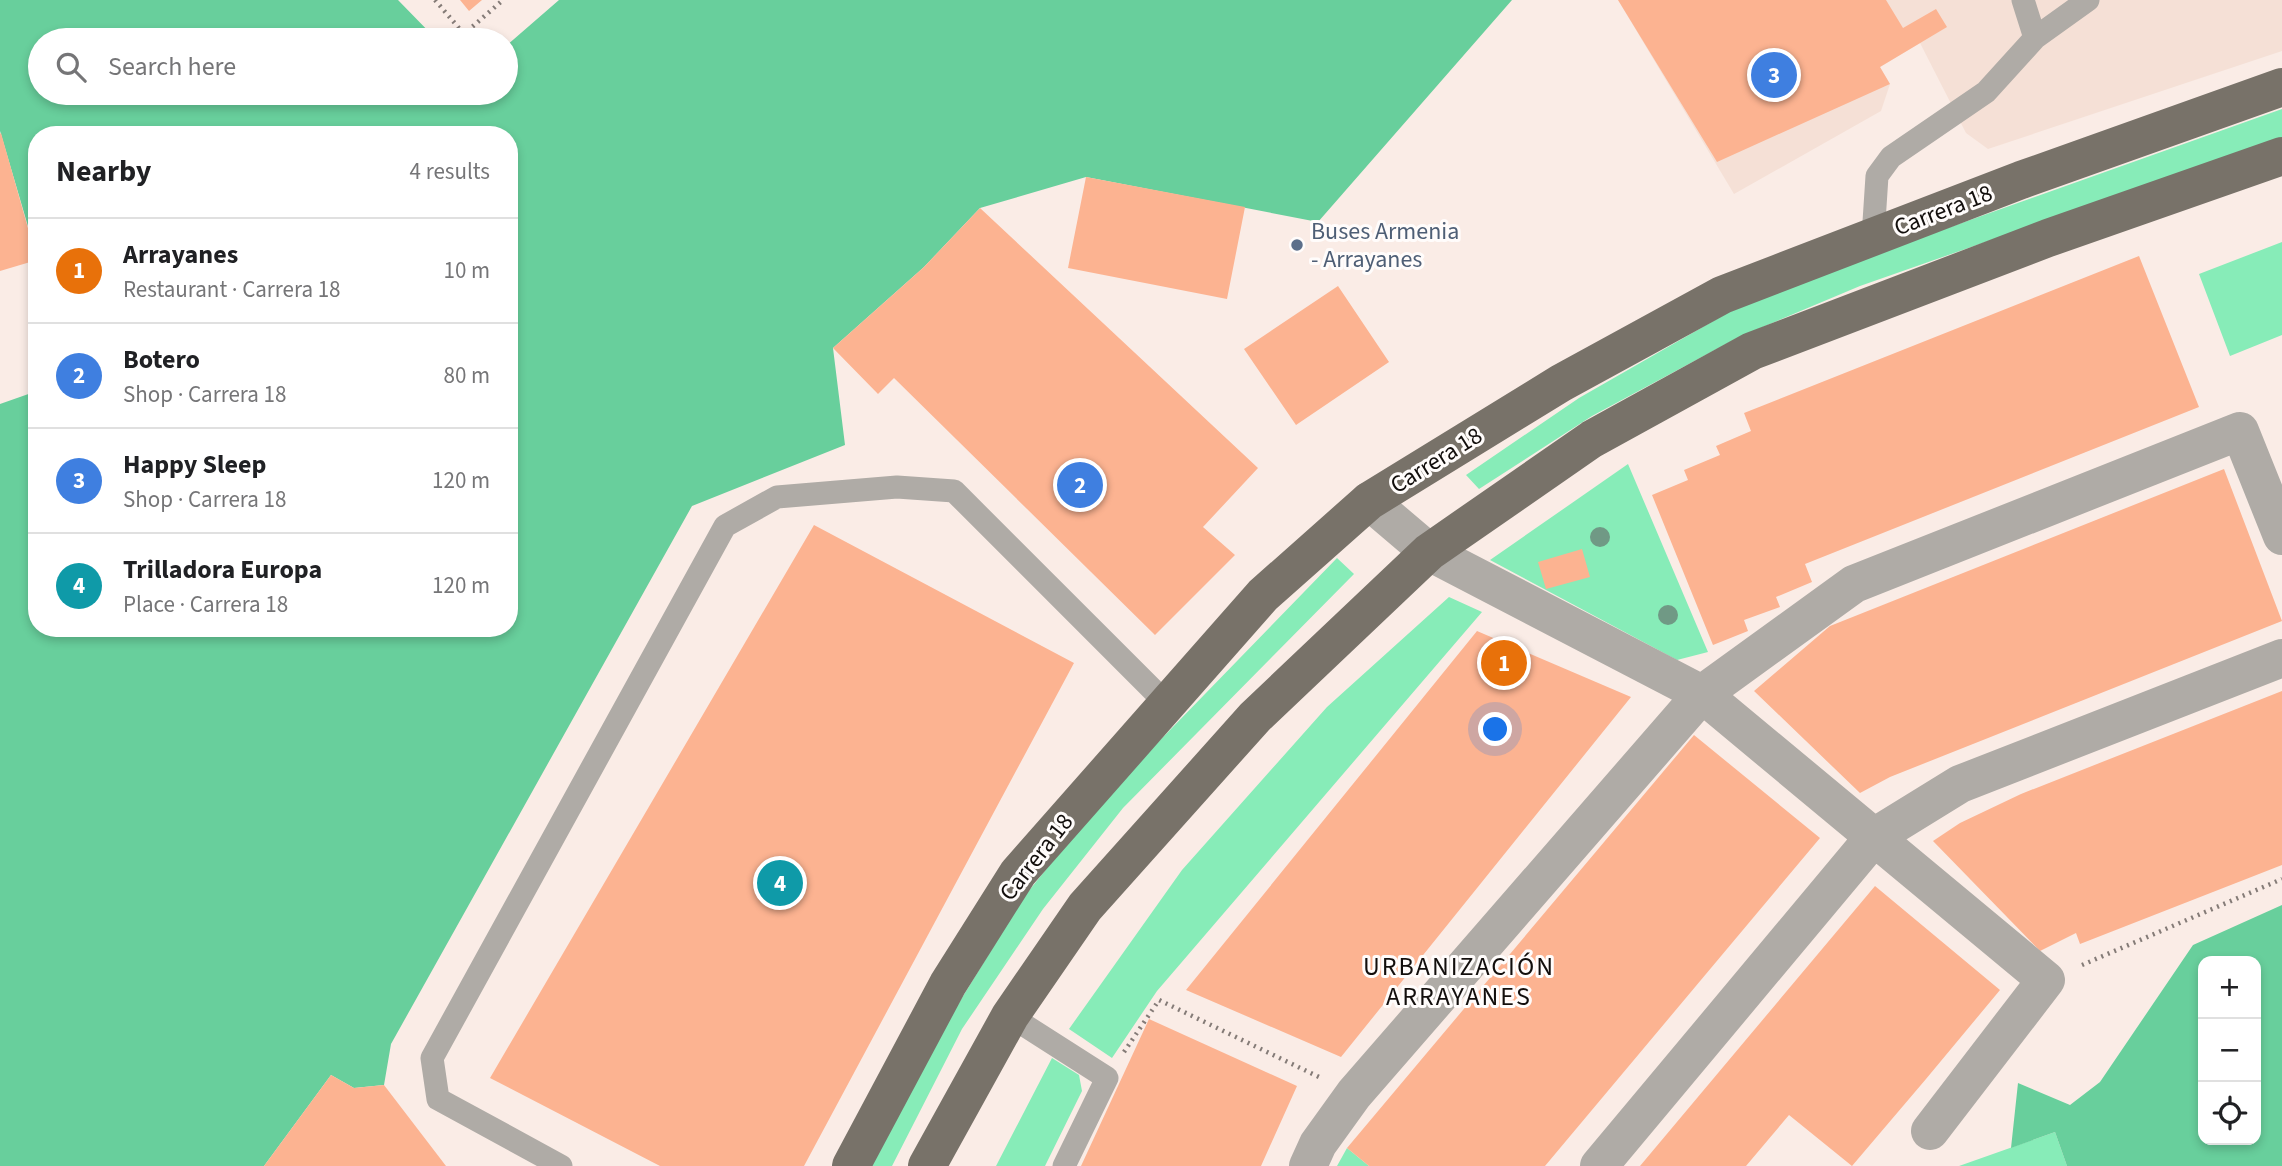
<!DOCTYPE html>
<meta charset="utf-8">
<style>
body{margin:0;font-family:"Source Sans 3",sans-serif;background:#f6f6f6;color:#202124}
.controls{position:absolute;right:21px;bottom:21px;display:grid;overflow:hidden;border-radius:14px;box-shadow:0 4px 10px #0003}
.controls button{width:63px;height:63px;display:grid;place-items:center;padding:0;border:0;border-bottom:2px solid #e0e0e0;background:#fff;color:#202124;font:35px sans-serif}
.you{position:absolute;left:1496px;top:730px;width:24px;height:24px;margin:-18px;border:5px solid #fff;border-radius:50%;background:#1a73e8;box-shadow:0 0 0 10px #1a73e833}
.badge{display:grid;place-items:center;width:46px;height:46px;border-radius:50%;background:#64602c;color:#fff;font-size:23px;font-weight:700}
.pin{position:absolute;translate:-50% -50%;border:4px solid #fff;box-shadow:0 2px 7px #0006}
.list{margin:0;padding:0;list-style:none}
h2{display:flex;justify-content:space-between;align-items:center;height:91px;margin:0;padding:0 28px;font-size:30px}
h2 small{font-size:23px;font-weight:400;color:#757577}
.list li{display:grid;grid-template-columns:46px 1fr auto;gap:21px;align-items:center;box-sizing:border-box;height:105px;padding:0 28px;border-top:2px solid #e0e0e0}
.list b{display:block;font-size:26px;white-space:nowrap}
.list p{margin:0;font-size:23px;white-space:nowrap;color:#757577}
.list em{font-size:23px;font-style:normal;color:#757577}
.icon{flex:none;width:38px;height:38px;fill:none;stroke:currentColor;stroke-width:2;stroke-linecap:round;stroke-linejoin:round}
.map{position:relative;flex:none;width:2282px;height:1166px;overflow:hidden}
.search{position:absolute;background:#fff;box-shadow:0 4px 10px #0003;left:28px;top:28px;width:490px;height:77px;display:flex;align-items:center;gap:18px;box-sizing:border-box;padding:0 24px;border-radius:38px;color:#757577;font-size:26px}
.panel{position:absolute;background:#fff;box-shadow:0 4px 10px #0003;left:28px;top:126px;width:490px;height:511px;border-radius:28px}
.map>svg:first-child{display:block}
.built{fill:#f5e0d6}
.green{fill:#87ecb8}
.forest{fill:#68cf9c;fill-rule:evenodd}
.building{fill:#fcb391}
.lines{fill:none;stroke-linecap:round;stroke-linejoin:round}
.path{stroke:#847b77;stroke-width:4.5;stroke-dasharray:2 5;stroke-linecap:butt}
.lane{stroke:#afaba6;stroke-width:23}
.street{stroke:#afaba6;stroke-width:38}
.primary{stroke:#787269;stroke-width:38}
.tree{fill:#709985}
.service-dot{fill:#5c6f8a;stroke:#fffcfb;stroke-width:2.5}
.labels{text-anchor:middle;stroke-width:6;stroke-linejoin:round;paint-order:stroke}
.street-label{font-size:24px;fill:#120e0c;stroke:#fffcfb}
.service-label{font-size:24px;fill:#4e5e75;stroke:#fffcfb;text-anchor:start}
.neighbourhood-label{font-size:26px;letter-spacing:2px;fill:#120e0c;stroke:#fffcfb}
</style>
<div class="map">
<svg width="2282" height="1166" viewBox="0 0 2282 1166">
<rect width="100%" height="100%" fill="#faece6"/>
<path class="built" d="M1618,0H2282V51L1988,149L1966,133L1920,43L1880,67L1890,84L1881,111L1734,194Z"/>
<path class="green" d="M2282,109V138L1860,286L1739,337L1592,416L1479,489L1466,475L1579,398L1729,312L1852,262Z
M2282,242V335L2230,356L2199,274Z
M1628,464L1708,652L1677,660L1490,560Z
M1337,558L1354,574L1123,808L1043,909L962,1029L892,1166H870L946,1024L1023,898L1103,799Z
M1449,597L1482,612L1157,991L1112,1058L1069,1029L1182,870L1327,707Z
M1052,1058L1079,1075L1082,1091L1045,1166H996Z
M2055,1132L2067,1166H1959Z
M1347,1148L1369,1166H1337Z"/>
<path class="forest" d="M0,0H398L437,40H40V93H506V46L559,0H1512L1318,222L1086,177L980,208L924,267L833,348L845,445L692,506L391,1044L384,1085L354,1088L331,1075L264,1166H0V404L37,391V628H509V135H37V257L0,131Z
M2282,905V1166H2067L2055,1132L2011,1148L2018,1083L2070,1105L2100,1082L2193,945ZM2256,961V1140H2203V961Z"/>
<path class="building" d="M460,0H482L469,11Z
M1618,0H1886L1903,28L1936,9L1947,27L1880,67L1890,84L1717,162Z
M1,133L37,260L0,271V134Z
M1086,177L1245,207L1227,299L1068,268Z
M980,208L1258,468L1203,527L1235,555L1155,635L894,378L878,394L833,348L924,267Z
M2139,256L2199,407L1805,564L1812,582L1776,597L1780,607L1744,620L1748,631L1713,645L1652,495L1688,480L1684,470L1720,455L1716,446L1751,431L1744,413Z
M1338,286L1389,362L1296,425L1244,349Z
M2224,469L2282,621L1890,777L1860,793L1754,691L1830,626Z
M814,525L1074,663L804,1166H660L490,1078Z
M1582,549L1590,577L1546,589L1538,562Z
M1477,631L1631,697L1341,1057L1186,990Z
M2282,691V865L2080,944L2076,933L2040,951L1933,841L1960,823L2021,794Z
M1694,735L1820,838L1545,1166H1369L1347,1148Z
M1875,886L2000,990L1926,1079L1852,1166L1789,1115L1746,1166H1640Z
M1149,1019L1297,1086L1261,1166H1081Z
M331,1075L354,1088L384,1085L446,1166H264Z"/>
<g class="lines">
<path class="path" d="M435,0L464,34L503,0
M2082,965L2282,879
M1124,1052L1159,1000L1319,1077"/>
<path class="lane" d="M2023,0L2035,38
M1873,237L1877,176L1891,157L1986,92L2035,38L2088,0
M1010,1016L1107,1078L1064,1166
M561,1166L438,1099L432,1058L725,526L777,497L897,487L954,491L1166,703"/>
<path class="street" d="M1369,501L1429,552L1702,694L2046,980L1930,1131
M1308,1166L1318,1144L1354,1094L1702,694L1854,584L2240,431L2282,536
M1599,1166L1874,837L1960,784L2282,658"/>
<path class="primary" d="M851,1166L948,984L1018,873L1263,595L1369,501L1561,383L1722,295L2021,180L2282,87
M927,1166L1010,1016L1085,907L1255,717L1429,552L1592,439L1752,351L2048,238L2282,156"/>
</g>
<g class="tree">
<circle cx="1600" cy="537" r="10"/>
<circle cx="1668" cy="615" r="10"/>
</g>
<circle class="service-dot" cx="1297" cy="245" r="7"/>
<g class="labels">
<g class="street-label">
<text transform="translate(1943 210) rotate(-21)" y="8">Carrera 18</text>
<text transform="translate(1436 460) rotate(-32)" y="8">Carrera 18</text>
<text transform="translate(1036 857) rotate(-52)" y="8">Carrera 18</text>
</g>
<g class="service-label">
<text x="1311" y="239">Buses Armenia<tspan x="1311" dy="28">- Arrayanes</tspan></text>
</g>
<g class="neighbourhood-label">
<text x="1459" y="975">URBANIZACIÓN<tspan x="1459" dy="30">ARRAYANES</tspan></text>
</g>
</g>
</svg>
<div class="controls">
<button>+</button>
<button>−</button>
<button><svg class="icon" aria-label="locate" viewBox="0 0 24 24"><circle cx="12" cy="12" r="6"/><path d="M12 2v4M12 18v4M2 12h4M18 12h4"/></svg></button>
</div>
<div class="you"></div>
<div class="pin badge" style="left:1504px;top:663px;background:#e8710a">1</div>
<div class="pin badge" style="left:1080px;top:485px;background:#3f7fe0">2</div>
<div class="pin badge" style="left:1774px;top:75px;background:#3f7fe0">3</div>
<div class="pin badge" style="left:780px;top:883px;background:#0f9aa8">4</div>
<div class="search"><svg class="icon" aria-label="search" viewBox="0 0 24 24"><circle cx="10" cy="10" r="6"/><path d="M15 15l6 6"/></svg>Search here</div>
<section class="panel">
<h2>Nearby<small>4 results</small></h2>
<ul class="list">
<li><span class="badge" style="background:#e8710a">1</span><div><b>Arrayanes</b><p>Restaurant · Carrera 18</p></div><em>10 m</em></li>
<li><span class="badge" style="background:#3f7fe0">2</span><div><b>Botero</b><p>Shop · Carrera 18</p></div><em>80 m</em></li>
<li><span class="badge" style="background:#3f7fe0">3</span><div><b>Happy Sleep</b><p>Shop · Carrera 18</p></div><em>120 m</em></li>
<li><span class="badge" style="background:#0f9aa8">4</span><div><b>Trilladora Europa</b><p>Place · Carrera 18</p></div><em>120 m</em></li>
</ul>
</section>
</div>
